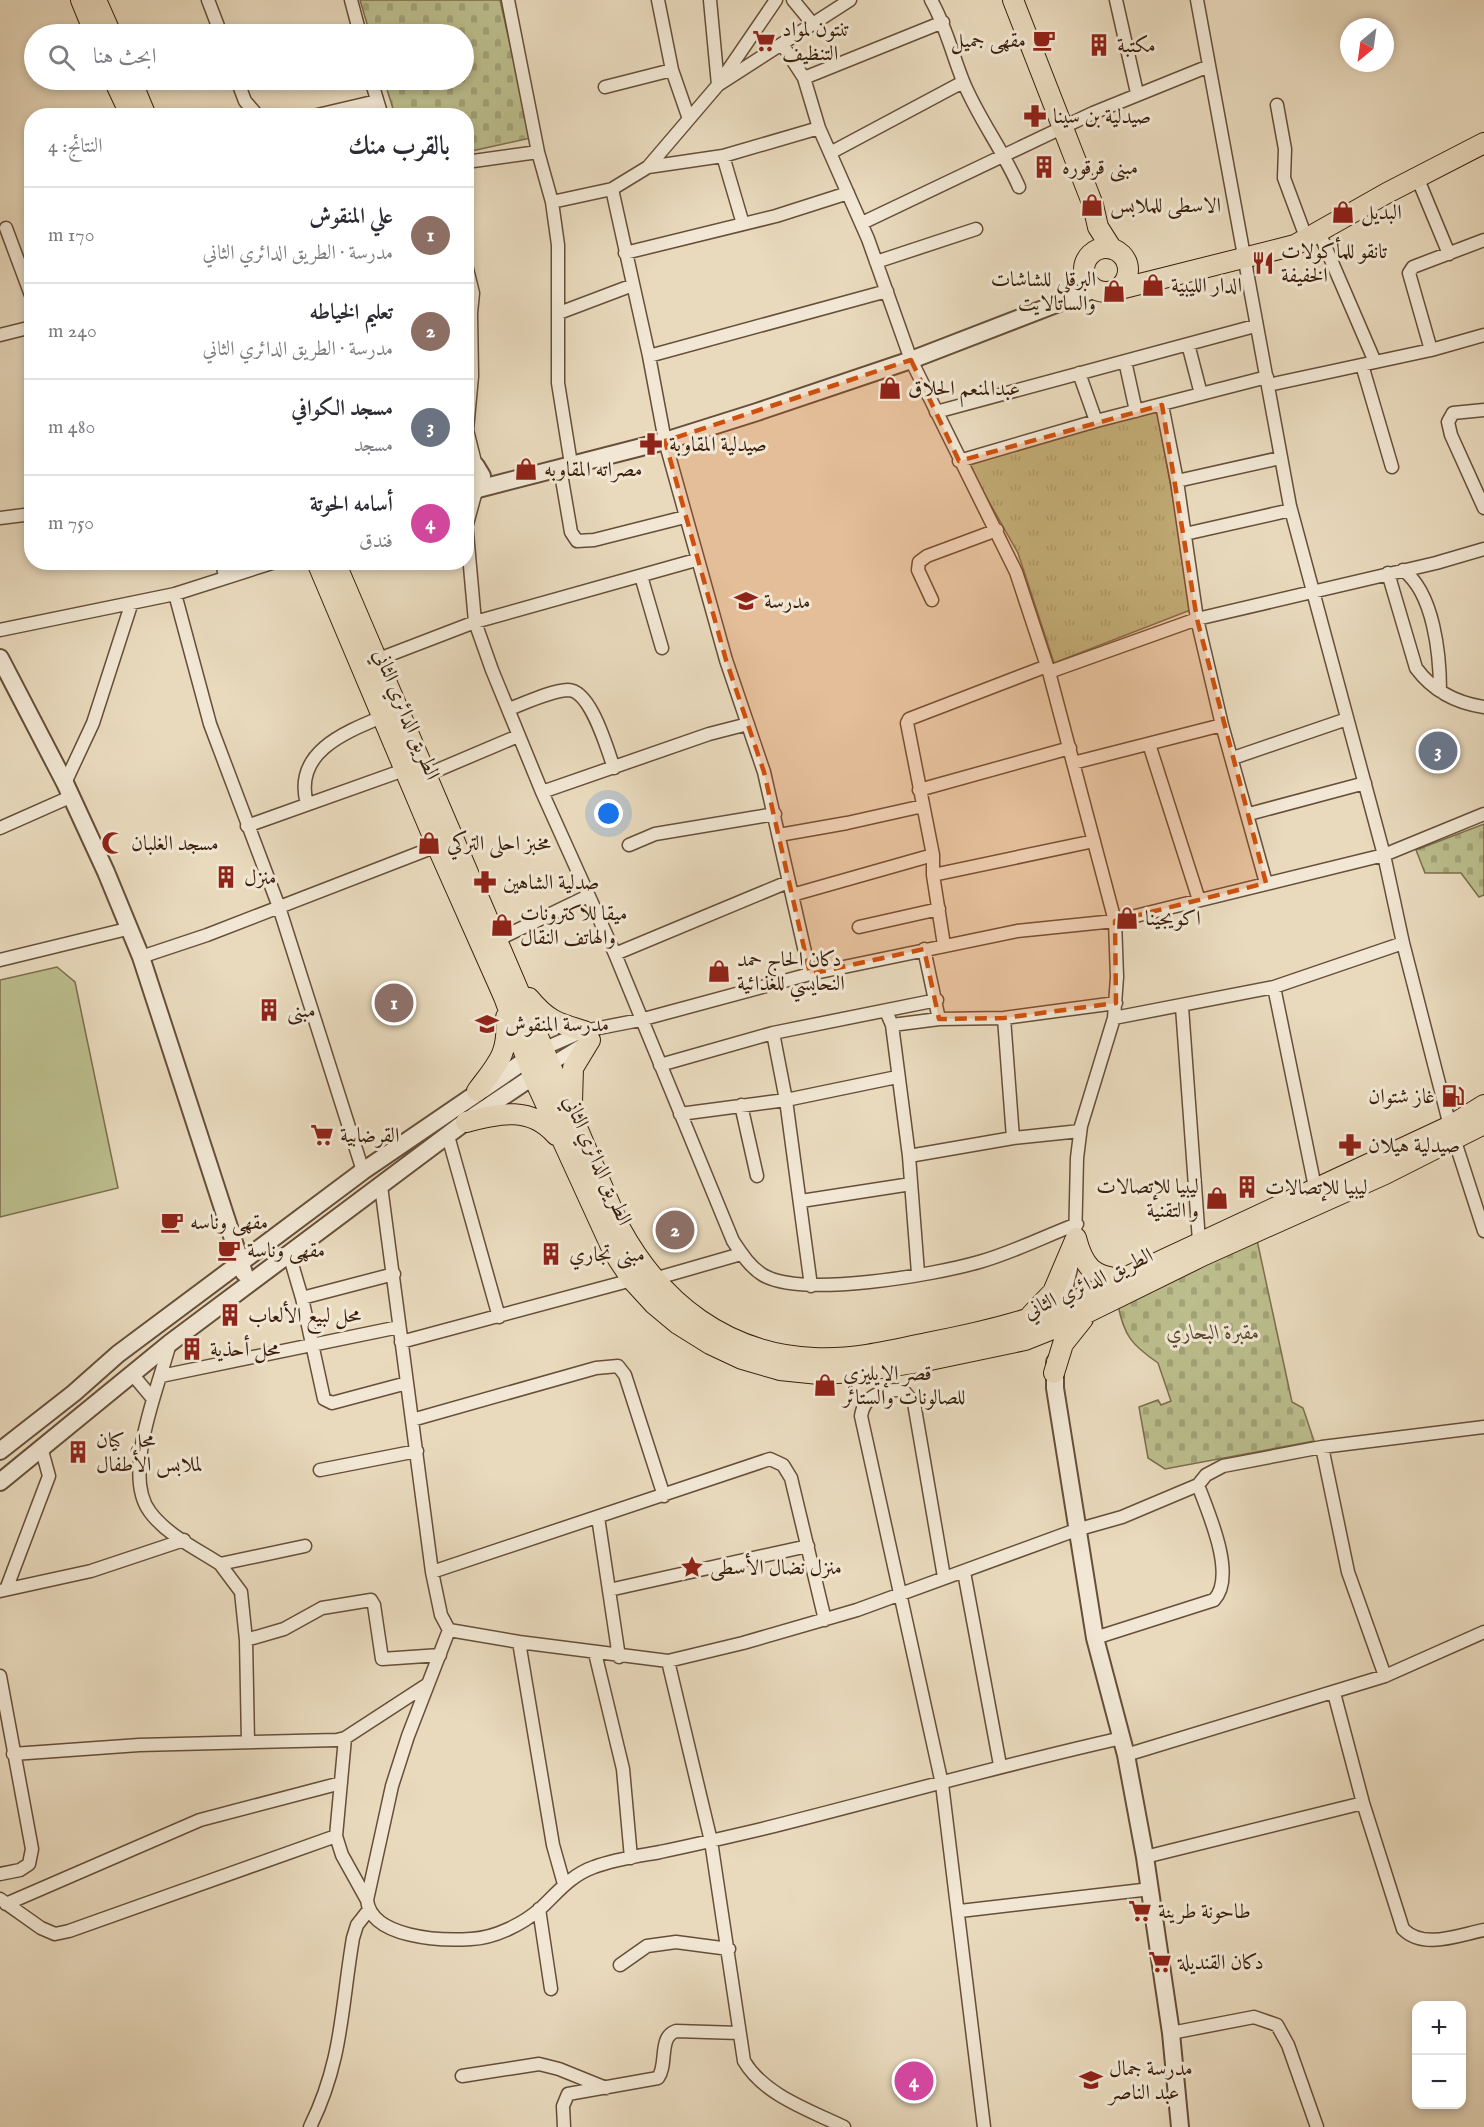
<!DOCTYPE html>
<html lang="ar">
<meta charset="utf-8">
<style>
body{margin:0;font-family:"IM FELL English",Amiri,serif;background:#f2f2f3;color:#2b2b33;direction:rtl}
.controls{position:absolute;right:18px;bottom:18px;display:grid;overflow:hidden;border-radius:12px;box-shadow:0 3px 9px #0003}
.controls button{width:54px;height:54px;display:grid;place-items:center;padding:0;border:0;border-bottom:2px solid #e1e1e2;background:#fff;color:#2b2b33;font:30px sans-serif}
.compass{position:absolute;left:1340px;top:18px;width:54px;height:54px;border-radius:50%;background:#fff;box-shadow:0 3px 9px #0003;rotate:209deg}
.you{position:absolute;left:609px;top:814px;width:21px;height:21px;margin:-15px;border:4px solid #fff;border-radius:50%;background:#1a73e8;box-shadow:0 0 0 9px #1a73e833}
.badge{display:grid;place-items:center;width:39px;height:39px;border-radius:50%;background:#0b8043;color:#fff;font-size:20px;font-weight:700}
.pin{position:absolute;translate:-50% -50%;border:3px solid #fff;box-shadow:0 2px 6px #0006}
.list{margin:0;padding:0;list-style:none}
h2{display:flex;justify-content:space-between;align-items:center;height:78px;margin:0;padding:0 24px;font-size:26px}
h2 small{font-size:20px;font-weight:400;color:#7c7c81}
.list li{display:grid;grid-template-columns:39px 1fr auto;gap:18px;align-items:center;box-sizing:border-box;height:96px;padding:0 24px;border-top:2px solid #e1e1e2}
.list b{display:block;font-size:22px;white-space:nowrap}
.list p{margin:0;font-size:20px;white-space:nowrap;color:#7c7c81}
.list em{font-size:20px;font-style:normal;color:#7c7c81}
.icon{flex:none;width:33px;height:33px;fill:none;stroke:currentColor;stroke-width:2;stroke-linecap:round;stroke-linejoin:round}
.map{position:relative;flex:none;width:1484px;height:2127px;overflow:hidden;direction:ltr}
.search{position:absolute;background:#fff;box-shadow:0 3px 9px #0003;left:24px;top:24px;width:450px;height:66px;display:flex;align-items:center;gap:15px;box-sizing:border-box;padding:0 21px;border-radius:33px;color:#7c7c81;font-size:22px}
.panel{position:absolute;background:#fff;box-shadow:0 3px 9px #0003;left:24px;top:108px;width:450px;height:462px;border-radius:24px;direction:rtl}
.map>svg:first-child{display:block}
.grass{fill:url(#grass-tufts);stroke:#7b6e4c;stroke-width:1.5}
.cemetery{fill:url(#cemetery-stones);stroke:#7b6e4c;stroke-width:1.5}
.garden{fill:#bcbe8d;stroke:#7b6e4c;stroke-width:1.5}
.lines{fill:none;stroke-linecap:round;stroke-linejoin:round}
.minor-casing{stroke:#664e38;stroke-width:15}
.tertiary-casing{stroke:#664e38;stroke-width:20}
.primary-casing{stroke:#3a1f0c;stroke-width:22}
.minor{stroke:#f1e7d4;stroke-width:12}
.tertiary{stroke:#f1e7d4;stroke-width:16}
.primary{stroke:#e9dabd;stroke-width:20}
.marked{fill:#ce500c;fill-opacity:0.2;stroke:#ce500c;stroke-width:4.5;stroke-dasharray:12 8;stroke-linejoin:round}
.labels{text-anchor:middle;stroke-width:6;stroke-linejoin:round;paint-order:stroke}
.poi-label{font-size:21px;fill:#3a1f0c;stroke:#f1e7d4;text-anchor:start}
.street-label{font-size:21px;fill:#3a1f0c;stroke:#f1e7d4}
.park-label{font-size:21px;font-style:italic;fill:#5a472c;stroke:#f1e7d4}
</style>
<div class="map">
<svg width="1484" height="2127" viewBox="0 0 1484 2127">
<defs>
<pattern id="grass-tufts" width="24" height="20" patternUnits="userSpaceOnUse" patternTransform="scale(1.5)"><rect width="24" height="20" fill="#bcbe8d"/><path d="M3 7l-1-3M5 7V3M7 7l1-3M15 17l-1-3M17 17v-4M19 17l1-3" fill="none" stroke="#a2a378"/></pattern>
<pattern id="cemetery-stones" width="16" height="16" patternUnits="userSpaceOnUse" patternTransform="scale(1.5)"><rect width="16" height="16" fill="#bcbe8d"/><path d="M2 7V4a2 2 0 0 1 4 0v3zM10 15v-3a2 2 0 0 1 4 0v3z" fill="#a2a378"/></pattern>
</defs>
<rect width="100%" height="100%" fill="#e9dabd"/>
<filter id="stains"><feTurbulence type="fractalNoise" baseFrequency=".00333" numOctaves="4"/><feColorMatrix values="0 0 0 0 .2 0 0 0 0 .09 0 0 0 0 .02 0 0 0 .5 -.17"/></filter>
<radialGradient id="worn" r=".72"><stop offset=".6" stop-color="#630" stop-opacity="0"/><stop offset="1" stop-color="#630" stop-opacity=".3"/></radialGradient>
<path class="grass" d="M1157,411L1193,609L1054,663L1018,553L967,463Z"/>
<path class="cemetery" d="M360,0H500L531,138L467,152L466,116L395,115L384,80H464V34H370Z
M1484,824V895L1479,897L1461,873H1425L1416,850Z
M1257,1240L1292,1402L1303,1408L1314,1441L1165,1469L1148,1458L1139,1407L1158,1400L1161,1405L1171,1401L1158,1363C1132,1345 1124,1336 1118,1305Z"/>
<path class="garden" d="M57,967L75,982L118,1188L0,1217V980Z"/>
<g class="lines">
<g class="minor-casing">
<path id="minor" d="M208,0L221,34
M351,0L360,34
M508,0L538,152L552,202L558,245V383L571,464
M658,0L672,70L689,119
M710,0L718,85L850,0
M793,0L812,23
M931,0C946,26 952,54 963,81C978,118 1003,150 1019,187
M1116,0L1137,93
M1197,0L1290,506L1384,855L1403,943L1450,1126L1484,1231
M782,44L804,78L819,128L868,239L911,360L1016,572L1049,672L1115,921L1117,977L1114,1018L1081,1126L1077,1158L1075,1244
M804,78L943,22
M237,80L245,101L258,116
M371,80L382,116
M605,87L672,70
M1277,105L1285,149L1284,178L1307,240
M313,116L377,101
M830,153L963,82
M723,156L743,224
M466,162L538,152
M648,167L723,156L819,128
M1417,177L1449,254
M612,189L649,356L665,441L726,660L764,772L810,974
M552,202L612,189L648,167L718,85L776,0
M862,223L1093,113L1209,66
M6,228L32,298
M1319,232L1375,362
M625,253L776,216L848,193
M876,262L976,229
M466,265L473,293L471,313L472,376L467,430L476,466
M559,313L633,285
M0,335L32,327
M1188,344L1201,394
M1431,350L1409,273L1413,267L1484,240
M649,356L887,291
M1125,361L1136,411
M1362,365L1392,467
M1079,373L1096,421
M1268,385L1431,350L1484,335
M1162,405L1177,481L1197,619L1222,725L1266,883
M1484,410L1453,413L1448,422L1451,435L1484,508
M936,412L1255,326
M959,461L1096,421L1267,377
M560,468L571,532L577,541L594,540L685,517
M1177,481L1280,458
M0,518L32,514
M466,522L475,622L492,670L542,792L615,954L733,1241C741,1253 750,1267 763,1275C802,1298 934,1275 979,1262C1012,1253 1045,1236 1077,1224
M467,524L476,491
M1185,534L1291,510
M222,562L225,577
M1403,570C1434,593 1440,655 1440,691
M1388,573L1416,668C1433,691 1456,703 1484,707
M641,576L662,648
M175,594L210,724L279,907L363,1171
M932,600L918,570L919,562L927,556L997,530
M0,630L175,594L275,562
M376,660L475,622L696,560
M1049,672L1197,619L1436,563L1484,549
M509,709C526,703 549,691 568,690C591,690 607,749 614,768
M1149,744L1199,900
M1233,758L1347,719
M1073,763L1222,725
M426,775L518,736
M65,783L93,723L131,605
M919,790L1070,748
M542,792L709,734L748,724
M307,804C293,753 343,733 382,717
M1249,814L1365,783
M247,826L404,770
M0,828L70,797
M779,835L847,823L923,806
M629,845L655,834L775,814
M933,875L1094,841
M792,895L933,855
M859,927L939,909
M497,940L588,896
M944,945L933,875V855L907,723L909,719L1047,666
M615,954L788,882
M141,957L207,935L437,846
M0,960L127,929
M1274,987L1315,1187
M1182,1007L1199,1241
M886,1011L892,1025L909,1156L918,1273
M1004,1018L1013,1138
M1114,1018L1274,987L1403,943
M939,1019L1004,1018L1116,1003
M892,1025L939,1019L924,949
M773,1033L786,1100L811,1286
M545,1048L584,1031L640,1020L810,974L1017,931L1115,921L1384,855L1484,814
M551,1064L584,1044
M660,1065L773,1033L937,1000
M741,1105L757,1176
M680,1114L786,1100L897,1077
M448,1136L499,1317
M909,1156L1013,1138L1080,1131
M381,1186L432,1572L441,1615L449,1630L519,1642L668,1661L743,1643L857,1610L1076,1530L1122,1517L1198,1485L1206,1475L1223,1466L1322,1447L1484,1427
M801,1201L911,1184
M289,1254L302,1298L324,1399L332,1403L407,1383
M654,1279L741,1254
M302,1298L394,1274
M1062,1307L1072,1264
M401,1342L632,1280
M170,1343C159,1386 121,1474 150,1512C167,1535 197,1549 220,1564L305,1546
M133,1375L153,1399
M161,1376L399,1327
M412,1420L596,1368L618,1366L625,1375L664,1496
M1322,1447L1348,1572L1385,1676
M320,1470L417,1451
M598,1517L619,1657
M220,1564L241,1592L246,1640L248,1742
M432,1572L770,1459L783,1465L791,1478L825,1620
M964,1572L1000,1765
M944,1577L914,1403L903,1390C884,1389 864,1395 861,1416L942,1784L984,2127
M7,1587L49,1476L41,1447
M609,1590L808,1546
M0,1591L91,1571L184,1540
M449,1630L408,1736L392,1786L367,1900C371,1938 441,1941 471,1939C495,1938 523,1924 541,1908C558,1892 571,1875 594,1867C615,1859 638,1856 660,1852C694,1845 728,1837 762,1829C882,1799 1001,1765 1122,1738
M1095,1638L1214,1600C1237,1576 1208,1512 1198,1485
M246,1640L284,1629L322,1608L371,1600L374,1605L382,1659L440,1655
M519,1642L553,1845L564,1884
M595,1653L623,1769L631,1858
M668,1661L711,1841L744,2061C764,2095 809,2110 844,2127
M0,1676L32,1849L29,1864L20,1870L0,1874
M1334,1693L1363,1803L1403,1929C1424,1950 1458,1935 1484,1930
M345,1738L336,1836L342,1855L367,1900
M13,1754L139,1745L337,1740L345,1738L428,1684
M1126,1755L1385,1676L1484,1632
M1145,1857L1363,1803
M0,1899L41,1928L55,1934L69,1931L336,1836
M6,1904L200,1820L341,1783
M539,1909L551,1989
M960,1911L1151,1889
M620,1965L647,1946L676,1942L729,1949
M1171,2033L1254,2017L1277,2025L1288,2045L1317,2127
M462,2076L539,2064L559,2069L606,2088
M310,2127C343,2060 341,2008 353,1938L357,1925L368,1911
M564,2127L563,2106L568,2094L658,2078C668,2064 658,2037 676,2031L739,2033"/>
</g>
<g class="tertiary-casing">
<path id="tertiary" d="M466,461L476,466L482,476L478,489L466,495
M478,489L665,441L757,412L911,360L1095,289
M0,658L65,783L106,872L141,957L244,1273
M1055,1362V1388L1095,1638L1126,1755L1145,1857L1171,2033L1180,2127
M0,1451L74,1393L118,1354L363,1171L536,1053
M0,1482L170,1343L461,1125L544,1069"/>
</g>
<g class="primary-casing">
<path id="primary" d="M81,0L95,34
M96,0L111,34
M1013,0L1093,205L1098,227L1112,249
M114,80L131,116
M131,80L146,116
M1084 270a22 22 0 1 1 44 0a22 22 0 1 1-44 0Z
M1116,290L1295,245L1387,193L1484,143
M317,562L437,846L504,997L533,1076L614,1253L632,1280L654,1304L678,1324L710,1344L742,1359L780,1370L819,1374L856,1372L925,1361L1025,1340L1060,1326L1204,1255L1385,1174L1484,1124
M335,562L620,1228C661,1303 726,1354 814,1358C852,1360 890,1351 927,1343C973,1334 1018,1324 1062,1307L1450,1126L1484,1105
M529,998C547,1020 557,1023 584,1031
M477,1091C498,1063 509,1054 506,1017
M572,1102L573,1068L590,1040
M466,1122C500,1113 531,1106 556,1135
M1076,1238C1083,1265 1093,1279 1123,1278
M1031,1315L1053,1292L1076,1238
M1054,1373L1063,1344L1083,1319"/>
</g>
<use href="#minor" class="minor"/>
<use href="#tertiary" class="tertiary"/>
<use href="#primary" class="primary"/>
</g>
<path class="marked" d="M911,360L959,461L1162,405L1197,619L1266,883L1115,921L1116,1003L1004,1018L939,1019L924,949L810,974L764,772L726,660L665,441Z"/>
<defs>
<g id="cafe-bare" transform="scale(1.8)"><path d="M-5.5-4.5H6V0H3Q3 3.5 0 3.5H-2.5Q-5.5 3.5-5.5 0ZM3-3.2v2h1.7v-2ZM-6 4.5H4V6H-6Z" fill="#8f2418" stroke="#f1e7d4" stroke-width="2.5" paint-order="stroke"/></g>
<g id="supermarket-bare" transform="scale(1.8)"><path d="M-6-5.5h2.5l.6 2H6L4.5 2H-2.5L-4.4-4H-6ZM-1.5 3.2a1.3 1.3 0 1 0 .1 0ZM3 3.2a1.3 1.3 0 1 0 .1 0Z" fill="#8f2418" stroke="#f1e7d4" stroke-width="2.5" paint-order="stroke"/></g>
<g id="building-bare" transform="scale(1.8)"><path d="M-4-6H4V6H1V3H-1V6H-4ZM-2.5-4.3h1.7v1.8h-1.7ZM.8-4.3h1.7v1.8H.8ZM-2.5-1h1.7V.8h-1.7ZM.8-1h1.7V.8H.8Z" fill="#8f2418" stroke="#f1e7d4" stroke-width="2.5" paint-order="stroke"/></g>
<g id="pharmacy-bare" transform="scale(1.8)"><path d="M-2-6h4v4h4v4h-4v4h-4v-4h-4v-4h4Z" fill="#8f2418" stroke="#f1e7d4" stroke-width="2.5" paint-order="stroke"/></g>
<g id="shop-bare" transform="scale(1.8)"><path d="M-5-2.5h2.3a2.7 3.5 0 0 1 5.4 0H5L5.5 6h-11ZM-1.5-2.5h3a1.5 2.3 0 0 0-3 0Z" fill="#8f2418" stroke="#f1e7d4" stroke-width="2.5" paint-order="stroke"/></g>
<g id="restaurant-bare" transform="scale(1.8)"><path d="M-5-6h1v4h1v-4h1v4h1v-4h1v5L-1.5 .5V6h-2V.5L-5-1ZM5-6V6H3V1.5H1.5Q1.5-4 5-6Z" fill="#8f2418" stroke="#f1e7d4" stroke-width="2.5" paint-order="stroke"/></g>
<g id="school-bare" transform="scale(1.8)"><path d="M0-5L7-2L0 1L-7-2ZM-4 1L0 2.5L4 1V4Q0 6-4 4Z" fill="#8f2418" stroke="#f1e7d4" stroke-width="2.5" paint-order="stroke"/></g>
<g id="mosque-bare" transform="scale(1.8)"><path d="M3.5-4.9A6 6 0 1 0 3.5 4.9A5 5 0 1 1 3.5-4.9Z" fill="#8f2418" stroke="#f1e7d4" stroke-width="2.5" paint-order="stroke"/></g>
<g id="fuel-bare" transform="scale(1.8)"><path d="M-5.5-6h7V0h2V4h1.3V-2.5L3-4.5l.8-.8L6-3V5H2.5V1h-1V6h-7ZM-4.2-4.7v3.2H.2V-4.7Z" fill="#8f2418" stroke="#f1e7d4" stroke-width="2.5" paint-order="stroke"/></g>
<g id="sight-bare" transform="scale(1.8)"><path d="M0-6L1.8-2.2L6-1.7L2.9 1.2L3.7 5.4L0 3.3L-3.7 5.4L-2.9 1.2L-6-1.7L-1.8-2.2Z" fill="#8f2418" stroke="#f1e7d4" stroke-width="2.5" paint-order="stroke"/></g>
</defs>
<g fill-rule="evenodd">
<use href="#cafe-bare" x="1044" y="40"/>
<use href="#supermarket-bare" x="764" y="41"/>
<use href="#building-bare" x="1099" y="45"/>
<use href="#pharmacy-bare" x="1035" y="116"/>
<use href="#building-bare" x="1044" y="167"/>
<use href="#shop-bare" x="1092" y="205"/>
<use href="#shop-bare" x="1343" y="212"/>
<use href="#restaurant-bare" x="1263" y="263"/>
<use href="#shop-bare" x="1153" y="285"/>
<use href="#shop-bare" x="1114" y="291"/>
<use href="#shop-bare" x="890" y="388"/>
<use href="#pharmacy-bare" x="651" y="444"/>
<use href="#shop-bare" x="526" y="469"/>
<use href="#school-bare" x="746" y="601"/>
<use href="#mosque-bare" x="113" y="843"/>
<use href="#shop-bare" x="429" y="843"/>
<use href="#building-bare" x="226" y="877"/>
<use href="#pharmacy-bare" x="485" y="882"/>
<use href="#shop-bare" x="1127" y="918"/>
<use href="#shop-bare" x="502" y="925"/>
<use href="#shop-bare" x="719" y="971"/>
<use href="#building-bare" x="269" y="1010"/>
<use href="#school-bare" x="487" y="1024"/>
<use href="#fuel-bare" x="1453" y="1096"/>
<use href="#supermarket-bare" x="322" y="1135"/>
<use href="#pharmacy-bare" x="1350" y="1145"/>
<use href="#building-bare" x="1247" y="1187"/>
<use href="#shop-bare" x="1217" y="1198"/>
<use href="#cafe-bare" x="172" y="1222"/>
<use href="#cafe-bare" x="229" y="1250"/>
<use href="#building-bare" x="551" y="1254"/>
<use href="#building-bare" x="230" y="1315"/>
<use href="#building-bare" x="192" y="1349"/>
<use href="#shop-bare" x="825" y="1385"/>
<use href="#building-bare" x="78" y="1452"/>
<use href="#sight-bare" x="692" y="1567"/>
<use href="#supermarket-bare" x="1140" y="1911"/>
<use href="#supermarket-bare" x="1160" y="1962"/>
<use href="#school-bare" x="1091" y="2080"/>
</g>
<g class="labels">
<g class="poi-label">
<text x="782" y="36">تنتون لمواد<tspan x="782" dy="24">التنظيف</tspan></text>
<text x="1026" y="47" text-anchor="end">مقهى جميل</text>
<text x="1117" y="52">مكتبة</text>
<text x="1053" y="123">صيدلية بن سينا</text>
<text x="1062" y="174">مبنى قرقوره</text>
<text x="1110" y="212">الاسطى للملابس</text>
<text x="1361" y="219">البديل</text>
<text x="1281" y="258">تانقو للمأكولات<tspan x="1281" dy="24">الخفيفة</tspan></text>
<text x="1096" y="286" text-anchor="end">البرقلي للشاشات<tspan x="1096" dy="24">والساتالايت</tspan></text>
<text x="1171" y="292">الدار الليبية</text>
<text x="908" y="395">عبدالمنعم الحلاق</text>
<text x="669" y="451">صيدلية المقاوبة</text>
<text x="544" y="476">مصراته المقاوبه</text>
<text x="764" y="608">مدرسة</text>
<text x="131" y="850">مسجد الغلبان</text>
<text x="447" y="850">مخبز احلى التركي</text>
<text x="244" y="884">منزل</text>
<text x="503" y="889">صدلية الشاهين</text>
<text x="520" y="920">ميقا للاكترونات<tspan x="520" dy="24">والهاتف النقال</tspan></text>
<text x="1145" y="925">اكويجينا</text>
<text x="737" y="966">دكان الحاج حمد<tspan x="737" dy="24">النحايسي للغذائية</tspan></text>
<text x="287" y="1017">مبنى</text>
<text x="505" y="1031">مدرسة المنقوش</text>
<text x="1435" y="1103" text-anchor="end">غاز شتوان</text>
<text x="340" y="1142">القرضابية</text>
<text x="1368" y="1152">صيدلية هيلان</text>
<text x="1199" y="1193" text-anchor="end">ليبيا للإتصالات<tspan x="1199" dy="24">و التقنية</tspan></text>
<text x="1265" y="1194">ليبيا للإتصالات</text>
<text x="190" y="1229">مقهى وناسه</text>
<text x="247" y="1257">مقهى وناسة</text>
<text x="569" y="1261">مبنى تجاري</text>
<text x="248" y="1322">محل لبيع الألعاب</text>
<text x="210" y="1356">محل أحذية</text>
<text x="843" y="1380">قصر الإيليزي<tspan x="843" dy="24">للصالونات والستائر</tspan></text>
<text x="96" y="1447">محل كيان<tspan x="96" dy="24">لملابس الأطفال</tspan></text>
<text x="710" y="1574">منزل نضال الأسطى</text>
<text x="1158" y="1918">طاحونة طرينة</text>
<text x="1178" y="1969">دكان القنديلة</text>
<text x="1109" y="2075">مدرسة جمال<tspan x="1109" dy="24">عبد الناصر</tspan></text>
</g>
<g class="street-label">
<text transform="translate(407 714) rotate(67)" y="7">الطريق الدائري الثاني</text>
<text transform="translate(598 1160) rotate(66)" y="7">الطريق الدائري الثاني</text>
<text transform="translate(1088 1283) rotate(-25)" y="7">الطريق الدائري الثاني</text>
</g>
<g class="park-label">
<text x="1213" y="1339">مقبرة البحاري</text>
</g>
</g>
<rect width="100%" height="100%" filter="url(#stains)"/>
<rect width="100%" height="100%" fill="url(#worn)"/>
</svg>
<div class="controls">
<button>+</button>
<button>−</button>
</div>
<svg class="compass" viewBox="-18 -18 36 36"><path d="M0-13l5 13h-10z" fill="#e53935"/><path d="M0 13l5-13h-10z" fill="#7c7c81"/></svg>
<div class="you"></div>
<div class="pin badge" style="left:394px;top:1003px;background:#8d6e63">1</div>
<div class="pin badge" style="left:675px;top:1230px;background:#8d6e63">2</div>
<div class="pin badge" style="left:1438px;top:751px;background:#6b7280">3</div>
<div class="pin badge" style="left:914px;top:2081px;background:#d1479c">4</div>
<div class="search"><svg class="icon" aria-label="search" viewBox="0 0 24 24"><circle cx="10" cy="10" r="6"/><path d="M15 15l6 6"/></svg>ابحث هنا</div>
<section class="panel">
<h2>بالقرب منك<small>النتائج: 4</small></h2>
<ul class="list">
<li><span class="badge" style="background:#8d6e63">1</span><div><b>علي المنقوش</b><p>مدرسة · الطريق الدائري الثاني</p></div><em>170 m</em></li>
<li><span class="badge" style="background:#8d6e63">2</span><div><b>تعليم الخياطه</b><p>مدرسة · الطريق الدائري الثاني</p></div><em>240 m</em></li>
<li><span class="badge" style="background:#6b7280">3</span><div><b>مسجد الكوافي</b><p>مسجد</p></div><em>480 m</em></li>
<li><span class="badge" style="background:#d1479c">4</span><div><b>أسامه الحوتة</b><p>فندق</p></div><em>750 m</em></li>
</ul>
</section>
</div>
